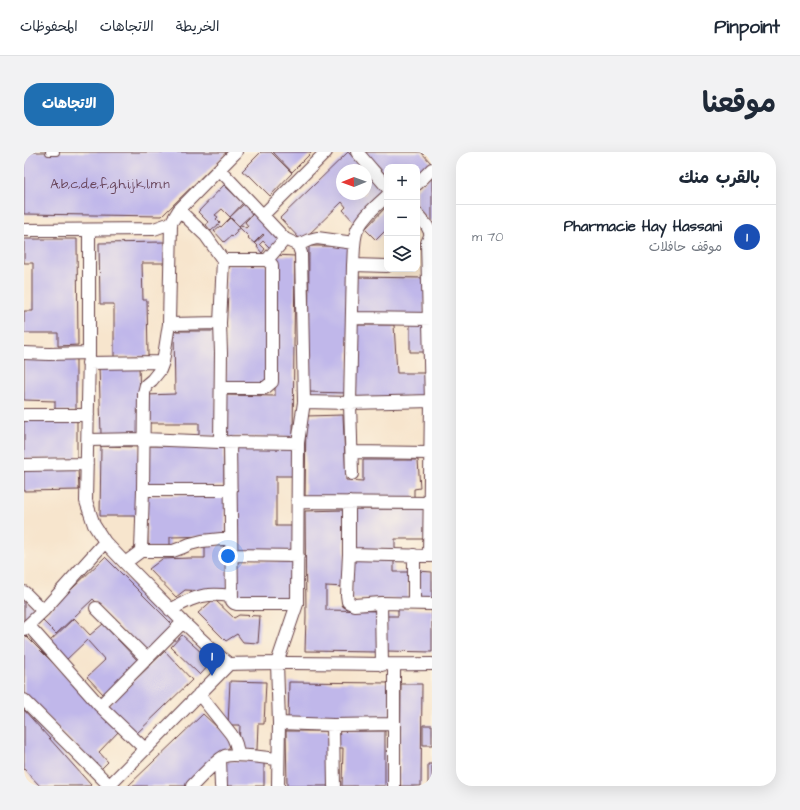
<!DOCTYPE html>
<html lang="ar">
<meta charset="utf-8">
<style>
body{margin:0;font-family:"Architects Daughter","Playpen Sans Arabic",sans-serif;background:#f2f2f3;color:#1f2937;direction:rtl}
.controls{position:absolute;right:12px;top:12px;display:grid;overflow:hidden;border-radius:8px;box-shadow:0 4px 16px #0002}
.controls button{width:36px;height:36px;display:grid;place-items:center;padding:0;border:0;border-bottom:1px solid #e0e1e3;background:#fff;color:#1f2937;font:20px sans-serif}
.compass{position:absolute;left:312px;top:12px;width:36px;height:36px;border-radius:50%;background:#fff;box-shadow:0 4px 16px #0002;rotate:269deg}
.you{position:absolute;left:204px;top:404px;width:14px;height:14px;margin:-10px;border:3px solid #fff;border-radius:50%;background:#1a73e8;box-shadow:0 0 0 6px #1a73e833}
.badge{display:grid;place-items:center;width:26px;height:26px;border-radius:50%;background:#1f6fb2;color:#fff;font-size:13px;font-weight:700}
.pin{position:absolute;translate:-50% -33px;filter:drop-shadow(0 1px 2px #0008)}
.pin::after{content:'';position:absolute;top:21px;width:14px;height:12px;background:inherit;clip-path:polygon(0 0,100% 0,50% 100%)}
.list{margin:0;padding:0;list-style:none}
h2{display:flex;justify-content:space-between;align-items:center;height:52px;margin:0;padding:0 16px;font-size:17px}
h2 small{font-size:13px;font-weight:400;color:#747a83}
.list li{display:grid;grid-template-columns:26px 1fr auto;gap:12px;align-items:center;box-sizing:border-box;height:64px;padding:0 16px;border-top:1px solid #e0e1e3}
.list b{display:block;font-size:15px;white-space:nowrap}
.list p{margin:0;font-size:13px;white-space:nowrap;color:#747a83}
.list em{font-size:13px;font-style:normal;color:#747a83}
.icon{flex:none;width:22px;height:22px;fill:none;stroke:currentColor;stroke-width:2;stroke-linecap:round;stroke-linejoin:round}
.map{position:relative;flex:none;width:408px;height:634px;overflow:hidden;direction:ltr;border-radius:16px}
header{display:flex;align-items:center;gap:24px;box-sizing:border-box;height:56px;padding:0 20px;background:#fff;border-bottom:1px solid #e0e1e3}
header strong{font-size:19px}
nav{display:flex;gap:22px;margin-inline-start:auto;font-size:14px}
.intro{display:flex;align-items:center;justify-content:space-between;box-sizing:border-box;height:96px;padding:0 24px}
h1{margin:0;font-size:28px}
.button{padding:10px 18px;border-radius:16px;background:#1f6fb2;color:#fff;font-size:14px;font-weight:700}
main{display:flex;gap:24px;padding:0 24px}
aside{flex:1;background:#fff;border-radius:16px;box-shadow:0 4px 16px #0002}
.map>svg:first-child{display:block}
.building{fill:#c0b7ea}
.lines{fill:none;stroke-linecap:round;stroke-linejoin:round}
.lane-casing{stroke:#643d43;stroke-width:8}
.street-casing{stroke:#643d43;stroke-width:14}
.lane{stroke:#fff;stroke-width:6}
.street{stroke:#fff;stroke-width:12}
.labels{text-anchor:middle;stroke-width:3.5;stroke-linejoin:round;paint-order:stroke}
.number-label{font-size:13px;fill:#68455b}
</style>
<header>
<strong>Pinpoint</strong>
<nav><a>الخريطة</a><a>الاتجاهات</a><a>المحفوظات</a></nav>
</header>
<div class="intro"><h1>موقعنا</h1><a class="button">الاتجاهات</a></div>
<main>
<aside>
<h2>بالقرب منك<small></small></h2>
<ul class="list">
<li><span class="badge" style="background:#1a4fb4">1</span><div><b>Pharmacie Hay Hassani</b><p>موقف حافلات</p></div><em>70 m</em></li>
</ul>
</aside>
<div class="map">
<svg width="408" height="634" viewBox="0 0 408 634">
<rect width="100%" height="100%" fill="#fcf5e5"/>
<filter id="ink" filterUnits="userSpaceOnUse"><feTurbulence type="fractalNoise" baseFrequency=".025" numOctaves="2"/><feDisplacementMap in="SourceGraphic" scale="8" xChannelSelector="R" yChannelSelector="G"/><feConvolveMatrix kernelMatrix="1 2 1 2 8 2 1 2 1" color-interpolation-filters="sRGB"/></filter>
<filter id="wash" filterUnits="userSpaceOnUse"><feTurbulence type="fractalNoise" baseFrequency=".012" numOctaves="4" result="noise"/><feDisplacementMap in="SourceGraphic" scale="16" xChannelSelector="R" yChannelSelector="G"/><feGaussianBlur stdDeviation="0.9" result="paint"/><feColorMatrix in="noise" values="0 0 0 0 0 0 0 0 0 0 0 0 0 0 0 0 0 1.4 0 .05"/><feComposite in="paint" operator="in"/></filter>
<g filter="url(#wash)">
<rect width="100%" height="100%" fill="#f7e5cd"/>
<g id="blocks">
<path class="building" d="M0,0H203L138,64L0,62Z
M237,0H247L268,21L246,44L225,23L224,24L218,19Z
M249,0H288L268,20Z
M324,0L341,18H318V42H342V19L362,40L330,70L319,58L322,55L318,50L278,89L256,66Z
M340,0H397L407,11L393,25V15H363V24Z
M408,23V71L393,56V37Z
M200,33L219,51L206,65L198,57L191,63L194,65L192,67L196,71L187,79L182,73L184,70L174,60Z
M220,52L229,61L215,74L206,65Z
M363,54V77L352,88L341,77Z
M231,60L259,89L247,97L239,89L236,92L241,97L238,101L233,95L234,94L231,91L240,83L239,82L230,91L224,86L225,85L215,75L218,73L222,76L224,74L221,70Z
M206,66L216,76L212,78L213,80L208,85L207,84L200,90L190,79L196,74L197,75Z
M0,87H53L54,193L34,194V181H0V159H9V111H0Z
M140,90L141,111H118L119,148H123L124,204L90,205V152H76L75,91Z
M285,94H325L324,241L284,240Z
M251,103L271,104L269,285H200L201,243L251,244Z
M203,113H243L242,233H202Z
M332,125L401,126L400,164L331,163Z
M386,172H404V200H386Z
M331,173H370L373,221H402V245L331,246Z
M150,179H192V284H175V271H123L122,243L151,242Z
M0,205L52,206V259H31V249L0,248Z
M115,214L117,281L77,282L75,215Z
M319,263L322,328L339,329V308H394L396,336L390,337V348L281,347L282,264Z
M0,267H53V307H0Z
M77,294L115,295V364H76Z
M124,294H200V334H124Z
M211,294L272,295L271,324H252V374H271V400H211Z
M0,317H54L55,338L0,339Z
M201,343V384L146,385V396H124L123,344Z
M327,357H401V387H371V398H328Z
M320,358L321,435L302,434V458L355,459L354,500L281,499L282,464L281,359Z
M181,393L200,394L201,406H204V440L161,438L152,445L125,417L138,407L166,406H181Z
M81,405L150,474L122,502L69,447L32,482L17,467Z
M328,407H370V420H384V447H328Z
M213,409L271,410L270,449L212,448Z
M394,419L408,420V448H394Z
M0,446L12,458L0,470Z
M190,447L210,466L215,463L236,464L234,491L219,490L213,482L202,489L174,461Z
M374,457L408,458V500L362,499V464H374Z
M50,466L66,483L79,472L115,510L80,543L63,525L81,508L63,488L41,509L24,491Z
M0,482L96,578L75,600L84,610L76,618L0,541Z
M158,483L188,510L176,523L147,495Z
M141,499L168,528L110,584L82,556Z
M206,529L242,530L240,572H234L233,598H215L216,573H204Z
M265,530L366,531V571L264,569Z
M377,532H398L397,634H376Z
M0,558L67,633L66,634H16L0,617Z
M179,562L210,591L163,634H104Z
M399,573H408V593H399Z
M262,579H304V634H263Z
M313,579H361V634H318L319,596H313Z
M201,609H240V634H201Z
M404,612H408V634H404Z"/>
</g>
</g>
<g filter="url(#ink)">
<use href="#blocks" fill-opacity="0" stroke="#643d43" stroke-width="1"/>
<g class="lines">
<g class="lane-casing">
<path id="lane" d="M25,0H32"/>
</g>
<g class="street-casing">
<path id="street" d="M333,0L363,35
M195,17L261,87L274,93L277,101L280,250L274,291L273,452L253,511L255,571L254,634
M393,32L408,17
M155,58L182,84L199,108L196,171L197,201L196,290
M393,62L403,74L407,82L403,91L407,249L405,404
M239,63L302,0
M0,78L130,77L147,71L155,58L212,0
M65,78V201L62,349L70,373L81,390L101,411L159,470L192,501L205,512
M274,93L285,88L293,86L330,91
M243,108L261,87
M329,113L363,114
M328,166L408,167
M145,172L196,171
M0,201L25,202L65,201
M64,211L139,210
M197,236H241L248,230V113L243,108H199
M280,250L326,251L408,249
M0,263H64
M64,288L119,287L196,290L274,291
M206,290L208,449L210,451L213,452H273
M328,300L406,301
M0,313L63,312
M328,322L326,251L329,113C330,102 329,88 333,78C340,64 352,54 363,44
M119,338H207
M274,350L405,351
M325,350V402L323,443L324,450L330,453L357,451L408,452
M117,399H149L157,396L166,392L178,389L207,386
M325,402L408,404
M207,403L274,404
M390,403V451
M101,411L117,399L119,338L120,241L122,233L128,228L136,218L139,210L145,172L147,71
M0,440L19,459
M357,451L358,513
M72,456L123,507
M146,458C159,451 171,444 185,443C192,442 200,443 207,444
M4,473L76,554L121,597
M0,477L19,459L81,390
M370,513V634
M175,542L207,582C212,589 213,595 214,603
M0,548L86,634
M76,554L159,470
M255,571L309,573L370,572
M309,573L310,634
M196,607L197,634
M85,634L205,512C273,509 340,513 408,512
M168,634C175,627 192,608 201,604C210,601 243,606 254,607"/>
</g>
<use href="#lane" class="lane"/>
<use href="#street" class="street"/>
</g>
</g>
<g class="labels">
<g class="number-label">
<text x="86" y="36">A,b,c,d,e,f,g,h,i,j,k,l,m,n</text>
</g>
</g>
</svg>
<div class="controls">
<button>+</button>
<button>−</button>
<button><svg class="icon" aria-label="layers" viewBox="0 0 24 24"><path d="M12 4l9 5-9 5-9-5zM3 14l9 5 9-5"/></svg></button>
</div>
<svg class="compass" viewBox="-18 -18 36 36"><path d="M0-13l5 13h-10z" fill="#e53935"/><path d="M0 13l5-13h-10z" fill="#747a83"/></svg>
<div class="you"></div>
<div class="pin badge" style="left:188px;top:524px;background:#1a4fb4">1</div>
</div>
</main>
